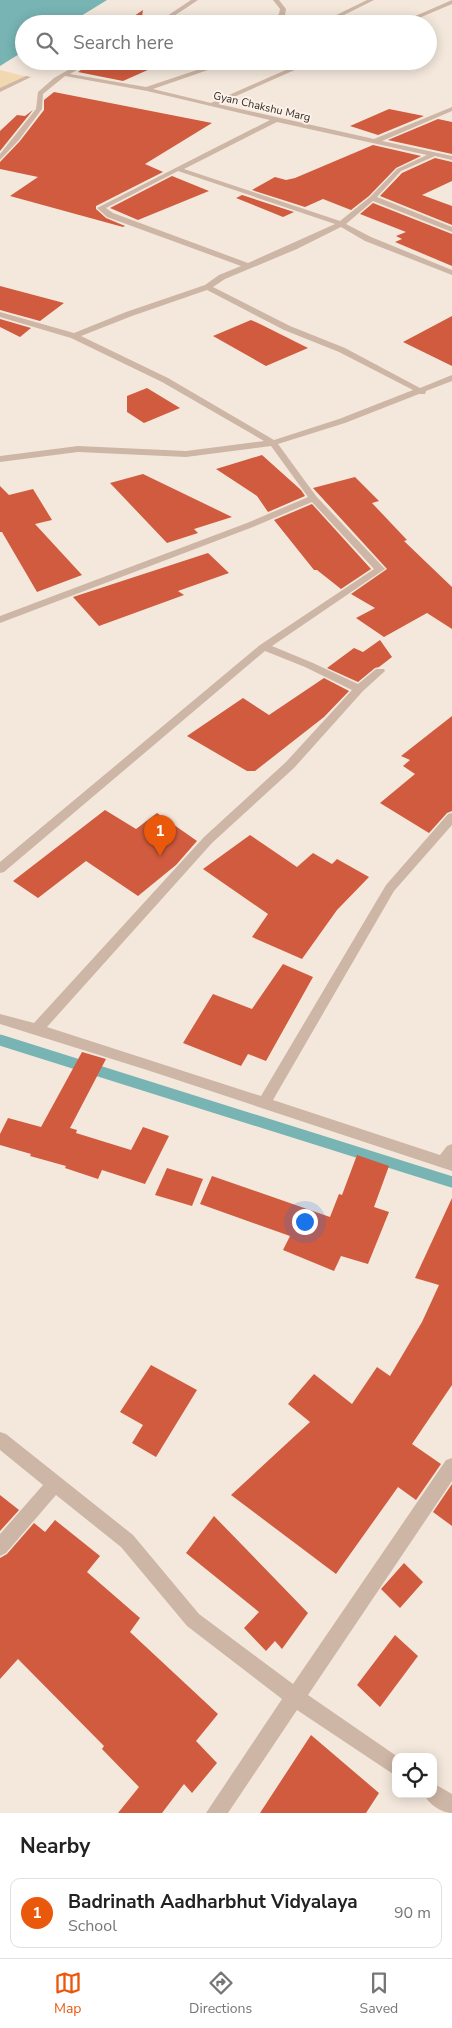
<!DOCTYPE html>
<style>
body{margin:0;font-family:"Nunito Sans",sans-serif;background:#f6f6f6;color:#222}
.controls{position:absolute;right:15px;bottom:15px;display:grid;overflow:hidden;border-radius:10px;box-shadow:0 2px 12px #0003}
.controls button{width:45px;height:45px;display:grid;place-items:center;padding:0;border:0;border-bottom:1px solid #e0e0e0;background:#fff;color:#222;font:25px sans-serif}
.you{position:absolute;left:304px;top:1221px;width:18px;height:18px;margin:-12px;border:4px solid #fff;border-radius:50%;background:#1a73e8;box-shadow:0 0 0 8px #1a73e833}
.badge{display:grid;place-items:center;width:32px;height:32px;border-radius:50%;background:#ea580c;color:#fff;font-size:16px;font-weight:700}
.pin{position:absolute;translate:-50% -41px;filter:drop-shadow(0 1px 2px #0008)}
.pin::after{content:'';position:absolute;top:26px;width:18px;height:15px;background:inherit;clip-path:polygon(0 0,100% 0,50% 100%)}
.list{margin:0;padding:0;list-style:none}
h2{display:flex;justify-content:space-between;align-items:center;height:65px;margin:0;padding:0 20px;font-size:21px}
h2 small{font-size:16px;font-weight:400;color:#767676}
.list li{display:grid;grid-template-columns:32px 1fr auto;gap:15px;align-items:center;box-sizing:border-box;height:70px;margin:0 10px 10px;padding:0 10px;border:1px solid #e0e0e0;border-radius:10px}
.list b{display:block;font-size:19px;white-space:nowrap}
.list p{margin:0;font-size:16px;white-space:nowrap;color:#767676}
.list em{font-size:16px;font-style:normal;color:#767676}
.icon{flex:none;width:28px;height:28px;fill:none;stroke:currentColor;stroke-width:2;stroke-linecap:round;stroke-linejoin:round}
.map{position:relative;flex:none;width:452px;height:1813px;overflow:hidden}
.search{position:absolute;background:#fff;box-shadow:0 2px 12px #0003;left:15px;right:15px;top:15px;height:55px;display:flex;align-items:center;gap:12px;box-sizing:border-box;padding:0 18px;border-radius:28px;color:#767676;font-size:19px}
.sheet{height:145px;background:#fff}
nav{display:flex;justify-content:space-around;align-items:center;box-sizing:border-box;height:70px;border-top:1px solid #e0e0e0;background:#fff;font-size:14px;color:#767676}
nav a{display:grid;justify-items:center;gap:2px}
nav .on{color:#ea580c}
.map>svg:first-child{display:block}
.sand{fill:#f2d8b0}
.water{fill:#78b4b4}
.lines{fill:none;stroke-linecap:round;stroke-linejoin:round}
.stream{stroke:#78b4b4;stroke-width:11}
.building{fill:#d05b3e}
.minor{fill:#ceb6a6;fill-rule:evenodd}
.labels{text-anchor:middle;stroke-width:4;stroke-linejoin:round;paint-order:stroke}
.far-street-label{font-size:11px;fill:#392c28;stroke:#fbf2e9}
</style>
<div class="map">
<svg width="452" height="1813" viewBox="0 0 452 1813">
<rect width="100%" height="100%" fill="#f4e8dc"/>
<path class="sand" d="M0,70L28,77L0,90Z"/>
<path class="water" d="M0,0H107L68,24H24V51L0,66Z"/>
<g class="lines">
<path class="stream" d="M0,1040L452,1182"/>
</g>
<path class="building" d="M143,10L141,24H122Z
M94,61H168L123,81L78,72Z
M54,92L212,123L145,164L163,172L96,206V209L106,218L125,226L123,227L10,196L38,177L0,169V162L20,141L44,110V100Z
M389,109L424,116L378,135L350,126Z
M33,110L0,151V131L17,115L25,116Z
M438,119L452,122V154L388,140Z
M373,145L421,156L396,168L369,196L351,210L323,199L305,207L252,190L275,177L286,180L295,178Z
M435,158L452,162V181L422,195L452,206V225L380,196L402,173Z
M172,176L209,191L138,220L110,208Z
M242,195L294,212L283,217L236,198Z
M373,203L452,234V266L395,242L402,239L396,236L406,232L360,214Z
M0,286L64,303L40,321L0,310Z
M452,316V366L403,342Z
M0,319L31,328L20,337L0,327Z
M251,320L262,325L308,348L266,366L213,336Z
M147,388L180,408L144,423L127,412V396Z
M262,455L301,490L305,496L268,512L257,496L216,469Z
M143,474L232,517L194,529L198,533L167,543L110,483Z
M355,477L379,501L372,503L407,540L404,541L452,587V629L427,613L384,637L356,618L375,608L351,594L387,569L313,488Z
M0,486L9,495L33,489L52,520L35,524L82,575L37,592L2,532H0Z
M312,504L371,569L341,589L317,570H314L274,520Z
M208,553L229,573L178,591L184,595L99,626L73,597Z
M380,640L392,657L379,667L375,668L358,682L327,668L354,648L363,652Z
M324,678L349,691L324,717L255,771H247L187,736L243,698L269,715Z
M452,716V811L447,813L429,833L380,803L415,774L403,766L410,760L401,756Z
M105,810L136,829L157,813L197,841L176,865L138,896L86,861L38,898L13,881Z
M250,835L297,867L313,853L332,864L337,859L369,877L337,910L302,959L252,937L268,914L203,869Z
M283,964L313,977L266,1061L248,1054L241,1066L183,1043L213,994L252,1009Z
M82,1052L106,1059L70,1128L77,1130L76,1133L131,1150L143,1127L169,1136L145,1184L102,1170L98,1179L65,1168L66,1166L30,1156L31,1154L0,1145V1134L8,1118L41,1127Z
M357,1155L389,1166L374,1207L389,1212L368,1264L341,1256L334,1271L283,1250L290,1236L200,1204L212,1176L330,1217L339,1194L342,1195Z
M167,1168L203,1179L192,1206L155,1195Z
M452,1198V1385L412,1444L441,1464L416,1500L398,1487L336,1574L231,1495L310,1422L288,1404L314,1374L352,1404L377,1367L390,1376L422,1322L439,1285L415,1278Z
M151,1365L197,1390L156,1457L132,1443L143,1425L120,1412Z
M452,1484V1526L433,1512Z
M0,1495L19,1510L0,1531Z
M214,1516L308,1613L282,1649L275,1641L266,1651L244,1628L259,1612L186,1553Z
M55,1520L100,1556L87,1572L140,1618L130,1632L218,1714L196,1741L217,1763L192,1793L184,1784L162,1813H118L139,1787L102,1749L104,1746L18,1659L0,1679V1558L7,1554L34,1523L45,1532Z
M404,1563L423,1582L400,1608L381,1589Z
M395,1635L418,1656L380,1707L357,1685Z
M311,1735L379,1793L366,1813H260Z"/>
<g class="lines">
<path class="minor" d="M191,0H198L162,24H155Z
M273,0H279L286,9L285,15L271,24H264L279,14L280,9Z
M367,0H374L326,24H318Z
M452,0V4L405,24H397Z
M84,61H92L70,74L146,87L224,61H234L153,89L211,103L306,61H315L218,104L374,139L452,107V111L382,141L452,156V160L435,156L401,171L377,197L452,227V232L373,201L346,224L371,237L452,270V275L365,241L341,227L297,249L225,279L213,287L290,326L345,348L420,388L452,375V381L426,391L425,394H419L345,423L278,444L316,496L385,569L272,646L313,663L358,684L376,669H384L385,671L363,691L294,768L212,843L47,1027L261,1096L386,885L448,814L452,813V825L394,891L273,1100L440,1155L447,1146L452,1144V1171L147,1070L0,1024V1014L34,1023L204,837L286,762L352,690L305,667L265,651L4,872L0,873V862L260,645L374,569L312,502L253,527L0,623V616L247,523L308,497L271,446L186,457L78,452L0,462V456L78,446L186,451L264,441L162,382L71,338L0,317V312L74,333L126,312L205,285L219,275L241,266L107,217L97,208L270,120L147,91L65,76L43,94L42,109L19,140L0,160V154L36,109L38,92L54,78ZM277,122L427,155L397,169L370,197L340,221L184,169ZM178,171L335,224L248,263L113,213L106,208ZM207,290L284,330L339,352L413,390L339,419L274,440L168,378L81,336L132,316Z
M26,76L31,77L0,92V88Z
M0,1432L6,1434L133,1535L199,1614L293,1684L446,1460L452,1458V1481L308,1695L398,1757H396V1776L297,1710L228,1813H206L282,1699L187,1626L121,1547L56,1495L6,1553L0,1556V1534L43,1485L0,1450Z
M433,1783L452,1794V1813C442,1813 428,1804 424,1794H433Z"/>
</g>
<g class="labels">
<g class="far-street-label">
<text transform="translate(262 106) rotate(13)" y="4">Gyan Chakshu Marg</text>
</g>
</g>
</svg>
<div class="controls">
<button><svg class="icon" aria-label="locate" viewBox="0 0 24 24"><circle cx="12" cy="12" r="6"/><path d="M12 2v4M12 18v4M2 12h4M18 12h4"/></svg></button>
</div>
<div class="you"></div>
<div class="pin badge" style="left:160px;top:856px">1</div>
<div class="search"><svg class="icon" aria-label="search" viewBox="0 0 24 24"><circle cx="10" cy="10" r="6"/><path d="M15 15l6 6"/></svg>Search here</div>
</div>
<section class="sheet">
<h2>Nearby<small></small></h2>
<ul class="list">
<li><span class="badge">1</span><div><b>Badrinath Aadharbhut Vidyalaya</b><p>School</p></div><em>90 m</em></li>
</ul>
</section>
<nav>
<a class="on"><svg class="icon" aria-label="map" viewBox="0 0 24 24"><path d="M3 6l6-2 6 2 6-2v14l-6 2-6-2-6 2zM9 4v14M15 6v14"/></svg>Map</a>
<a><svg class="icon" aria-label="directions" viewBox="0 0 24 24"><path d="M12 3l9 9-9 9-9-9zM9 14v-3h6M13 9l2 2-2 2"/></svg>Directions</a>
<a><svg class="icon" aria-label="saved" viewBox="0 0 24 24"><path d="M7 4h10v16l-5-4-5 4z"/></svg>Saved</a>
</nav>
